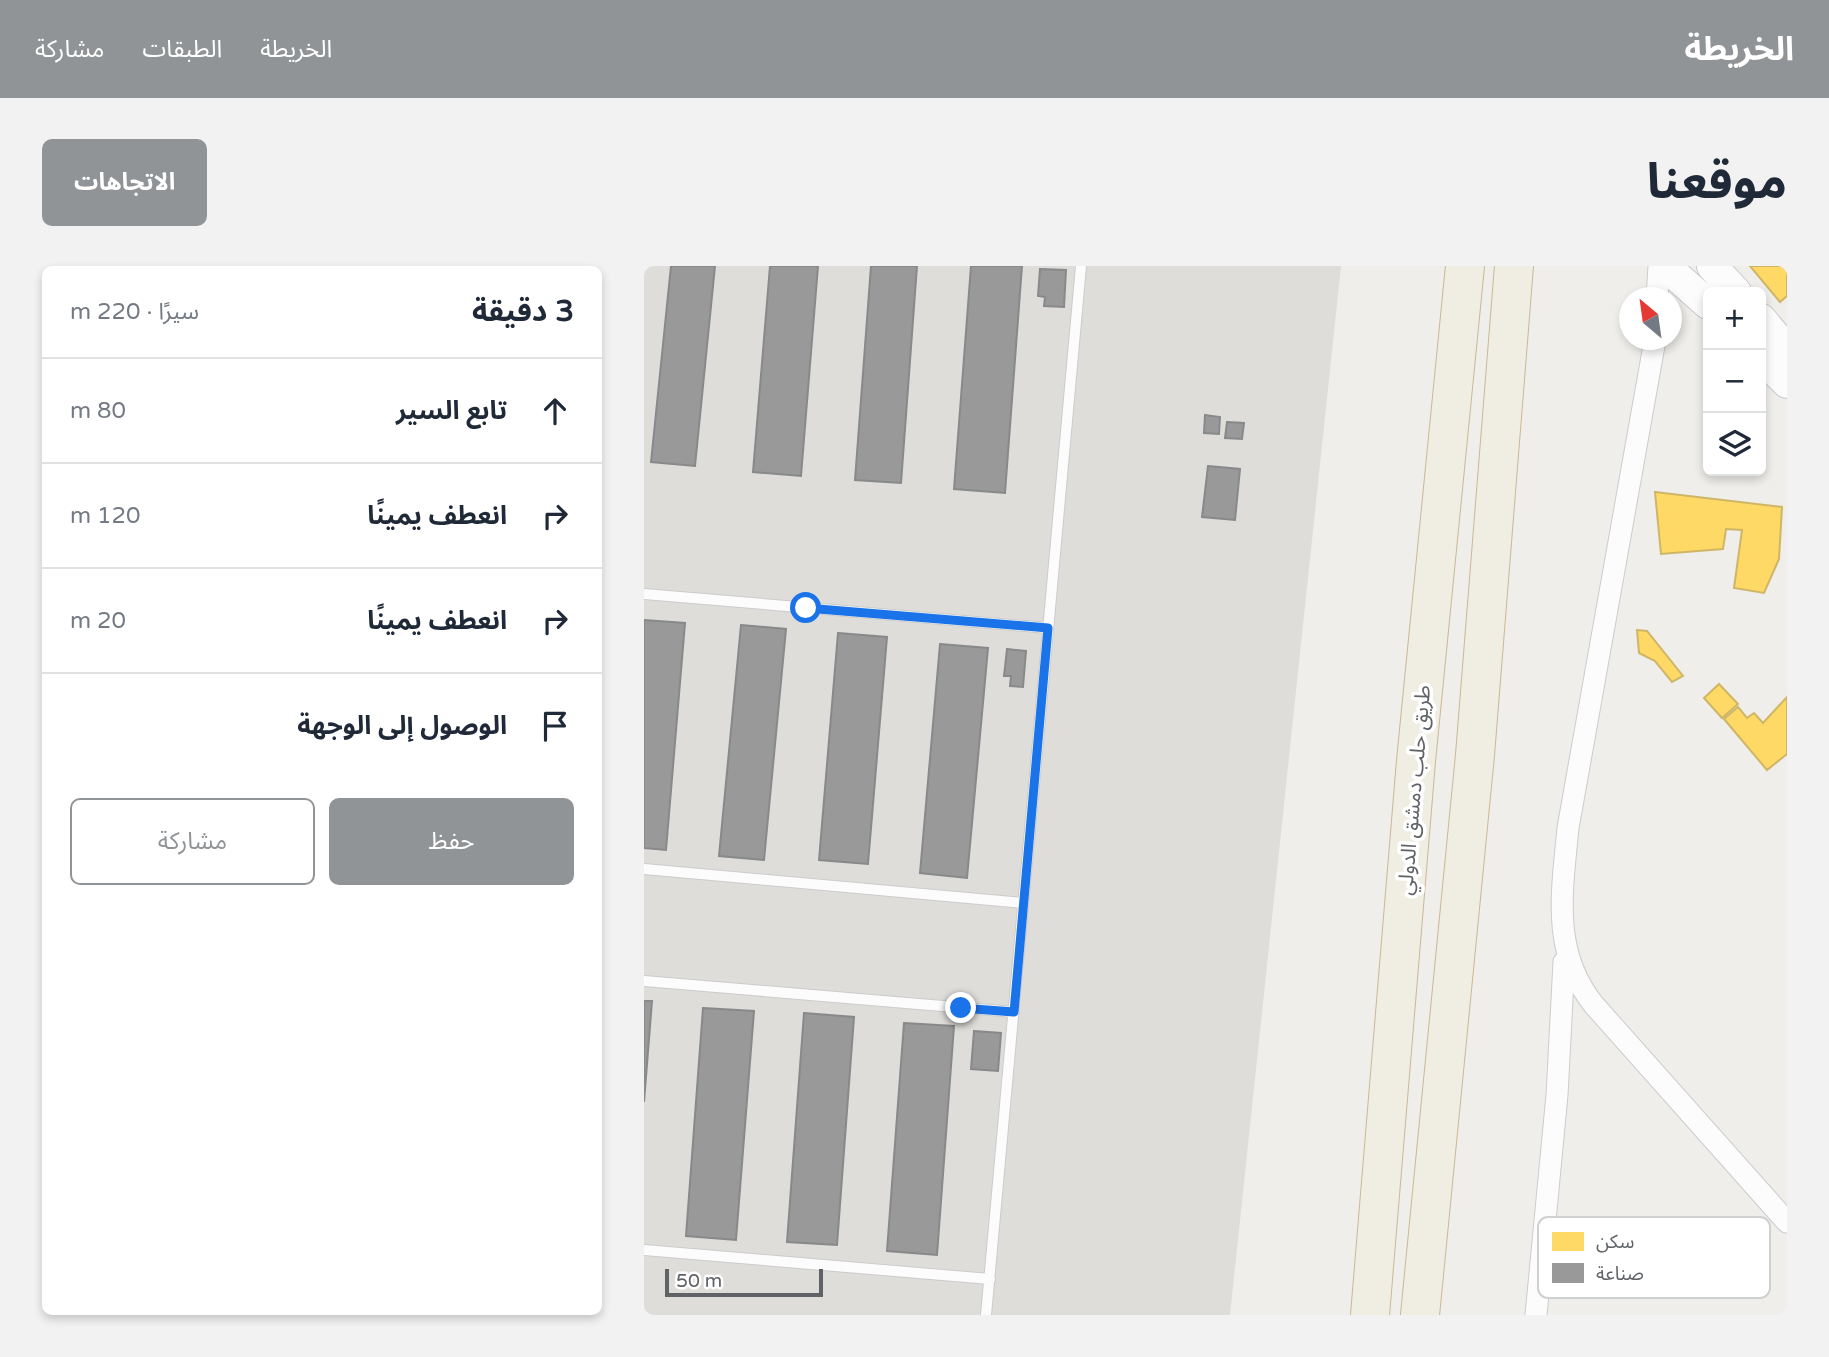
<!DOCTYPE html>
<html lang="ar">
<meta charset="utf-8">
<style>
body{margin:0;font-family:"Varela Round","Noto Sans Arabic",sans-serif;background:#f2f2f3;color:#1f2937;direction:rtl}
.controls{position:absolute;right:21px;top:21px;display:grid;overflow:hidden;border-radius:10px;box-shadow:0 4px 10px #0003}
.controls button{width:63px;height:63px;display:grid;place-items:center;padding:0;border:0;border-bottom:2px solid #e0e1e3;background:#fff;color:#1f2937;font:35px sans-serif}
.compass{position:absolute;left:975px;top:21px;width:63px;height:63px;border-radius:50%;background:#fff;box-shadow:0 4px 10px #0003;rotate:331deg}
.scale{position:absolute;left:21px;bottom:18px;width:158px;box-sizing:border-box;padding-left:7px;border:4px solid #5f6368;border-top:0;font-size:19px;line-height:24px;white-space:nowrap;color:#5f6368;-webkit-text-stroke:5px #fff;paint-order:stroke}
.stop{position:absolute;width:21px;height:21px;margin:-16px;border:5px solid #1a73e8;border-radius:50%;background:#fff}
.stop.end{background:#1a73e8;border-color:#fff;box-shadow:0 2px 7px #0008}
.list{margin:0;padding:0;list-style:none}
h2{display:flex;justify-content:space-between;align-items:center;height:91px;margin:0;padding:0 28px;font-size:30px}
h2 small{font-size:23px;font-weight:400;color:#747a83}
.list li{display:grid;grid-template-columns:46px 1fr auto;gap:21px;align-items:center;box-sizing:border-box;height:105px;padding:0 28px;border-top:2px solid #e0e1e3}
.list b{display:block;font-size:26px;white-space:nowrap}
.list em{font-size:23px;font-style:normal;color:#747a83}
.actions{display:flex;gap:14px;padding:21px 28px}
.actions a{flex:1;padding:16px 0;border:2px solid #919496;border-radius:10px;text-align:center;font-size:24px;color:#919496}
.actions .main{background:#919496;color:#fff}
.icon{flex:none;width:38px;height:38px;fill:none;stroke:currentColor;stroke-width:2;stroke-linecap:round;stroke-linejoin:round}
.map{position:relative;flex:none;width:1143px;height:1049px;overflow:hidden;direction:ltr;border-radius:10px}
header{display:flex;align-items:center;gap:42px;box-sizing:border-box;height:98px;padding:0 35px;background:#919496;color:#fff}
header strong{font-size:33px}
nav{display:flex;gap:38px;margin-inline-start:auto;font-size:24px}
.intro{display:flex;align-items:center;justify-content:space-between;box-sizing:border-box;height:168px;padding:0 42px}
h1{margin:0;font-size:49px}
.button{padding:18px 32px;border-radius:10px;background:#919496;color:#fff;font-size:24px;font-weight:700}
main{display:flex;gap:42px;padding:0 42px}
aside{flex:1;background:#fff;border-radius:10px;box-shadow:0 4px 10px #0003}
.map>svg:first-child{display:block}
.industrial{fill:#dfddda}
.homes{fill:#ffd966;stroke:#cfb667;stroke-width:2}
.industry{fill:#999;stroke:#88898a;stroke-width:2}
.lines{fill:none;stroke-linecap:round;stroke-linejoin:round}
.service-casing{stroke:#cbcccc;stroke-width:12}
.minor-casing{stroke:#cbcccc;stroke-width:23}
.secondary-casing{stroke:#cacacb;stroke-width:32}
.motorway-casing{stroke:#c8b996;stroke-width:40}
.service{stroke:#fdfcfc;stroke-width:10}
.minor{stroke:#fdfcfc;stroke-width:21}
.secondary{stroke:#fdfcfc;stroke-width:30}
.motorway{stroke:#f0ede3;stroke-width:38}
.route{stroke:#1a73e8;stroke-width:9}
.labels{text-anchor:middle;stroke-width:7;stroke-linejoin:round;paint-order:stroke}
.street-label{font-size:21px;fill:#5f6368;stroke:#fff}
.key{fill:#fff;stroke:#cfd0d2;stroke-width:2}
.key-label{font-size:19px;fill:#5f6368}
</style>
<header>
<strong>الخريطة</strong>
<nav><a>الخريطة</a><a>الطبقات</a><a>مشاركة</a></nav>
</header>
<div class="intro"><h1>موقعنا</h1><a class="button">الاتجاهات</a></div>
<main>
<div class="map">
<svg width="1143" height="1049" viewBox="0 0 1143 1049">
<rect width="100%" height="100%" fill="#efeeea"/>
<path class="industrial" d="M0,0H697L586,1049H0Z"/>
<path class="homes" d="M1106,0H1139L1143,4V30L1136,36Z
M1011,226L1138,241L1135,293L1120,327L1090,322L1098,264L1082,263L1079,283L1017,288Z
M993,364L1003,365L1039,410L1028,416L1011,395L995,387Z
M1075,418L1094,438L1078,452L1060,432Z
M1143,431V488L1123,504L1080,453L1094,441L1103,452L1110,447L1119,457Z"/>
<path class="industry" d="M27,0H71L51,200L7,196Z
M126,0H174L157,210L109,206Z
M227,0H273L257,217L211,214Z
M327,0H378L361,227L310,223Z
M396,3L422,4L420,41L400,40L401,31L394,30Z
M561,149L576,151L575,168L560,167Z
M583,156L600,157L598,173L581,172Z
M564,200L596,203L591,254L558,251Z
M0,354L41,357L22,584L0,582Z
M97,359L142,363L120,594L75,590Z
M194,367L243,371L224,598L175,594Z
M296,378L344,382L323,612L276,607Z
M363,383L382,385L379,421L366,420L367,410H360Z
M0,735H8L0,836Z
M59,742L110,745L92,974L42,970Z
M160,747L210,751L193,979L143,976Z
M260,757L310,760L293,989L243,985Z
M330,765L357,767L354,805L327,803Z"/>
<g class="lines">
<g class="service-casing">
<path id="service" d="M0,328L404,362
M0,603L379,637
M0,715L370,746
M0,984L346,1013
M342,1049L437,0"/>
</g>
<g class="minor-casing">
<path id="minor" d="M1013,32L1015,0
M1011,74L924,562C918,626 907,686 950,739L1143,956
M892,1049L913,829L920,696"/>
</g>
<g class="secondary-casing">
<path id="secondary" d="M1021,0L1064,38
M1068,0L1092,26
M1117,53L1143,84
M1117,91L1143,117"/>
</g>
<g class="motorway-casing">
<path id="motorway" d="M726,1049L772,495L821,0
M776,1049L831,489L870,0"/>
</g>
<use href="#service" class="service"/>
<use href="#minor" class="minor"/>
<use href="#secondary" class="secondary"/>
<use href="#motorway" class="motorway"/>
</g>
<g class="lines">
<path class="route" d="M162,342L404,362L370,746L317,742"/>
</g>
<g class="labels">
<g class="street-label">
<text transform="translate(770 524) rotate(-85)" y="7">طريق حلب دمشق الدولي</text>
</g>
</g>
<rect x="894" y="951" width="232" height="81" rx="10" class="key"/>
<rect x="908" y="966" width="32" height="19" fill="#ffd966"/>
<rect x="908" y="997" width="32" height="20" fill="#999"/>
<g class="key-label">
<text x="952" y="982">سكن</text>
<text x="952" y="1014">صناعة</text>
</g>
</svg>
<div class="controls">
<button>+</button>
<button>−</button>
<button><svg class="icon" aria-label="layers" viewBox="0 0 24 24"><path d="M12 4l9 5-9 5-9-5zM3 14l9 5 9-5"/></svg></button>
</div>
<svg class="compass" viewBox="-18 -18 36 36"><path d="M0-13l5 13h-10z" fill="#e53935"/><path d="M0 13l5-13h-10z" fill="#747a83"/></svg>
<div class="scale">50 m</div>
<div class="stop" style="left:162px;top:342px"></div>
<div class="stop end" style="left:317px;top:742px"></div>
</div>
<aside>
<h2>3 دقيقة<small>سيرًا · 220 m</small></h2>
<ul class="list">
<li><svg class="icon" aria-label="ahead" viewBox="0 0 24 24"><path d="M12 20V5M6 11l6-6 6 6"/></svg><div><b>تابع السير</b></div><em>80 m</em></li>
<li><svg class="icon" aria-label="right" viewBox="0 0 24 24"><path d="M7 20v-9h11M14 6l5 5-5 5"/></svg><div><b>انعطف يمينًا</b></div><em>120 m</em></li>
<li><svg class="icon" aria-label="right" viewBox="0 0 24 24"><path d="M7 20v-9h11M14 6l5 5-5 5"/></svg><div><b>انعطف يمينًا</b></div><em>20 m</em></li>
<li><svg class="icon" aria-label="arrive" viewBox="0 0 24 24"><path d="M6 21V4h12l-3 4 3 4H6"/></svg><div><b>الوصول إلى الوجهة</b></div></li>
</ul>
<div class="actions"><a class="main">حفظ</a><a>مشاركة</a></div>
</aside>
</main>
